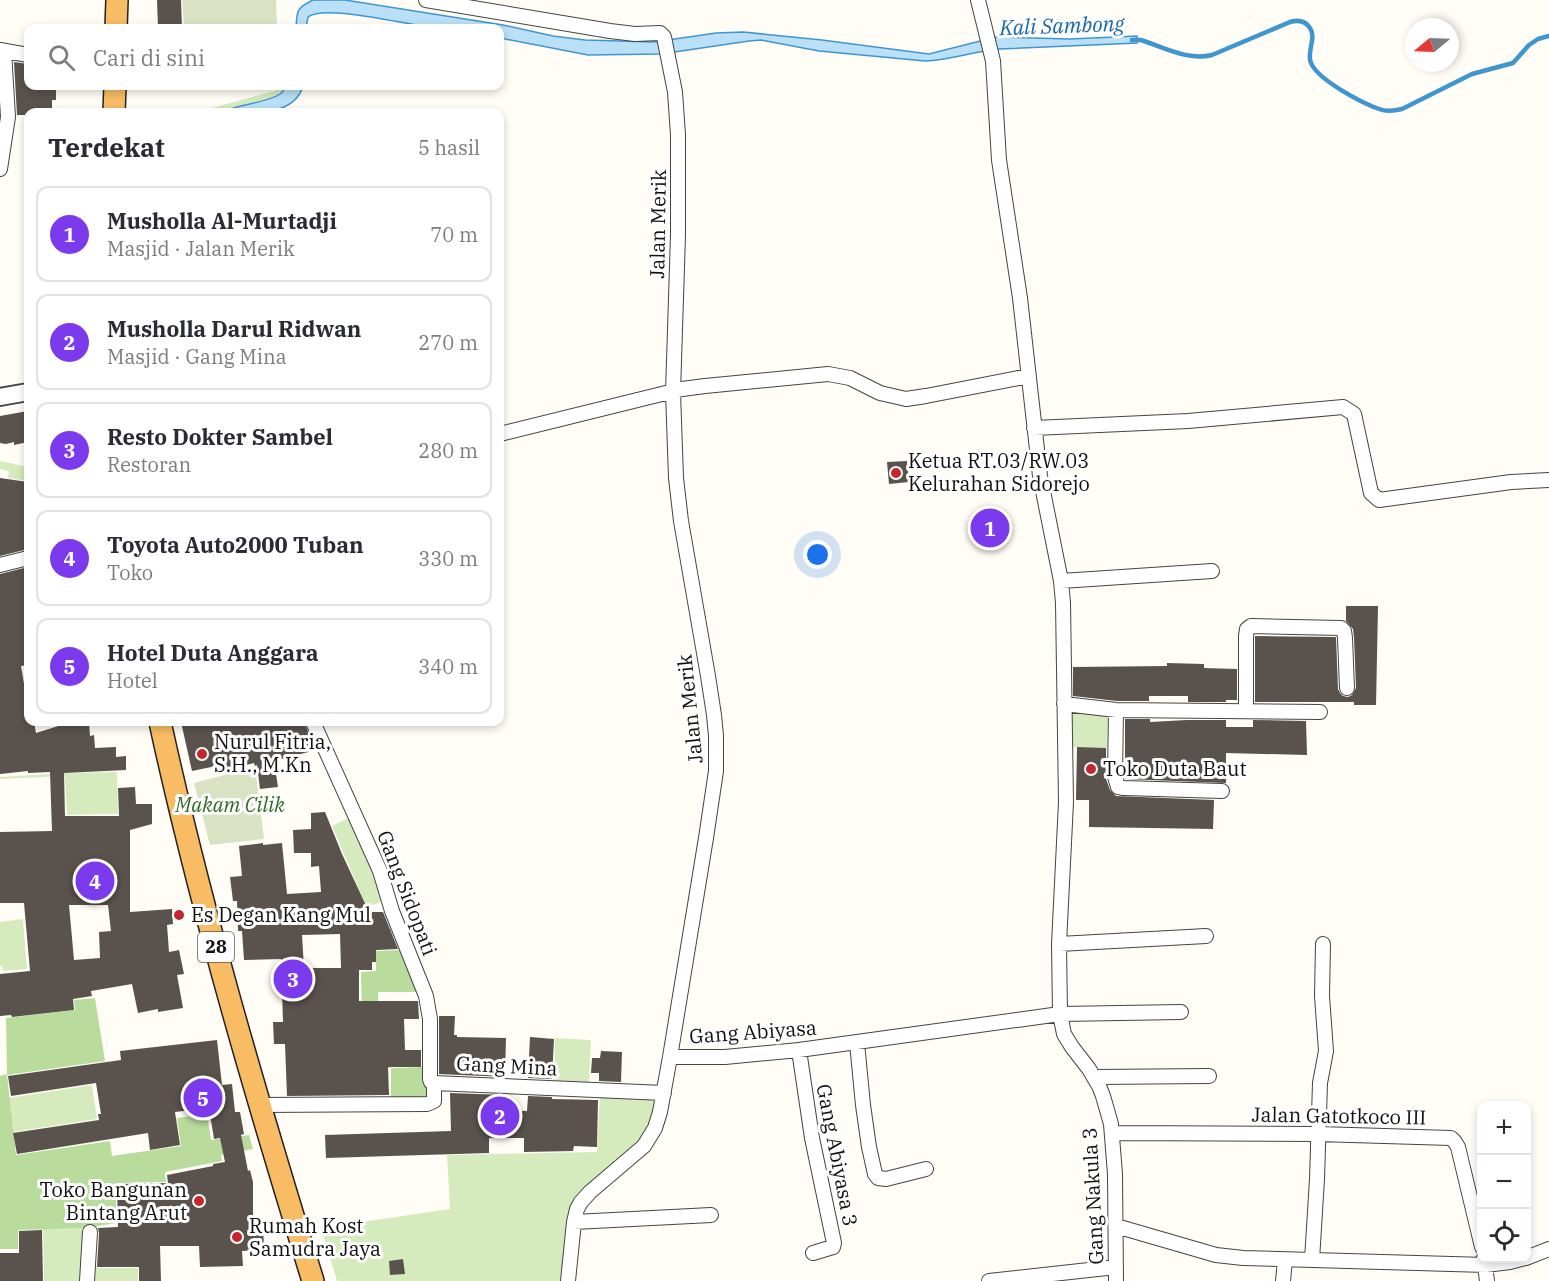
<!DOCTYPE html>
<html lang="id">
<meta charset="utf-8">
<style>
body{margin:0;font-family:"IBM Plex Serif",serif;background:#f7f7f7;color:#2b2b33}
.controls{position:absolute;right:18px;bottom:18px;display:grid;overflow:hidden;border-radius:12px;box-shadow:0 3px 9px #0003}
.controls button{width:54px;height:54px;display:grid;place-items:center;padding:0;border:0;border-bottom:2px solid #e1e1e2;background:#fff;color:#2b2b33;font:30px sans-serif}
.compass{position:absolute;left:1405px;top:18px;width:54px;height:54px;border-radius:50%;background:#fff;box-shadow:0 3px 9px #0003;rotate:251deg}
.you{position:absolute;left:818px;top:555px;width:21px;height:21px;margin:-15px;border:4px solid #fff;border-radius:50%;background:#1a73e8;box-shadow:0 0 0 9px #1a73e833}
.badge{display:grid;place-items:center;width:39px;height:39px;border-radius:50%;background:#7c3aed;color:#fff;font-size:20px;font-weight:700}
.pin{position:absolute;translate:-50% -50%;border:3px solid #fff;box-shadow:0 2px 6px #0006}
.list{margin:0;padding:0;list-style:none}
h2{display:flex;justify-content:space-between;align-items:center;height:78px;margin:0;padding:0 24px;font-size:26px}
h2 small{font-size:20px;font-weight:400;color:#7c7c81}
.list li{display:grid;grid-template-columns:39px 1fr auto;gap:18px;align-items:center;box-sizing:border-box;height:96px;margin:0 12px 12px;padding:0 12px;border:2px solid #e1e1e2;border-radius:12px}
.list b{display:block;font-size:22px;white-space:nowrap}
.list p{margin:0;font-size:20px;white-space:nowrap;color:#7c7c81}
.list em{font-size:20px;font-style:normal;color:#7c7c81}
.icon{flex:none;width:33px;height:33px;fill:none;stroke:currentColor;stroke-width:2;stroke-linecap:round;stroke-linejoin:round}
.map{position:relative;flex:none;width:1549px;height:1281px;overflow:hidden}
.search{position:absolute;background:#fff;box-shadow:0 3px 9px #0003;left:24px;top:24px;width:480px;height:66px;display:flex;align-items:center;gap:15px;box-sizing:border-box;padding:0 21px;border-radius:12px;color:#7c7c81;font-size:22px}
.panel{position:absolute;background:#fff;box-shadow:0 3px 9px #0003;left:24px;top:108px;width:480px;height:618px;border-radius:12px}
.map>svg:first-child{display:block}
.green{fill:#d5ebbd}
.forest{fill:#b9dc9c}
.cemetery{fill:#d9e3c4}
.water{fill:#b9e0f7;stroke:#3f96cf;stroke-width:1.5}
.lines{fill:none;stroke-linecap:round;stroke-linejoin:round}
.stream{stroke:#3f96cf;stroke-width:4.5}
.building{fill:#5a524d;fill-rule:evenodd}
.minor-casing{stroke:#444;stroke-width:16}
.tertiary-casing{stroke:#444;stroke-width:20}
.trunk-casing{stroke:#222;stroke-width:24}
.minor{stroke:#fff;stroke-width:14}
.tertiary{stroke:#fff;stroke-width:16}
.trunk{stroke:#f7bc64;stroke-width:21}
.poi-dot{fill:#c4262e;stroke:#fff;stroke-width:2}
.labels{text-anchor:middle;stroke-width:6;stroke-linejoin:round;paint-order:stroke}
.shield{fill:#fff;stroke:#585858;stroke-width:1.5}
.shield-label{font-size:18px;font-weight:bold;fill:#111}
.street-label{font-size:20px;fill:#111;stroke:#fff}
.poi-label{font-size:20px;fill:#111;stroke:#fff;text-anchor:start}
.park-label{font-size:20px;font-style:italic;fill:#2f6b1f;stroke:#fff}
.water-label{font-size:21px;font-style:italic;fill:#1768a6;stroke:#fff}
</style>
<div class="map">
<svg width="1549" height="1281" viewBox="0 0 1549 1281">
<rect width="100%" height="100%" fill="#fffdf5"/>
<path class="green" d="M285,88L281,93L271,98L239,106L222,112H209L212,108Z
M0,461L28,467V481L8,478L9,471L0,469Z
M1071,713L1108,714L1107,748L1071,747Z
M117,772L118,814L67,815L65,776L0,779V777L66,773Z
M351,817L378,882L384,900L376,904L366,906L332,826Z
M23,919L27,969L3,971L2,966H0V922Z
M555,1038L591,1040L589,1085L554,1083Z
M92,1085L97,1119L13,1132L9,1098Z
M600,1095L659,1097L649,1132L569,1216L560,1281H337L321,1228L450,1209L447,1155L597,1152Z
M86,1228L83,1281H44L43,1229Z
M92,1268H138V1281H91Z"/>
<path class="forest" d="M402,950L419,992H378L379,1048H391V1068L426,1067L427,1102H391V1068H363L361,972L376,971V951Z
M95,998L105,1061L7,1075L16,1155L110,1141L112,1156L181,1146L177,1118L207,1114L211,1140L249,1135L253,1149L221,1155L222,1161L165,1172L166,1182L116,1183V1223L86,1228L18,1230V1249H0V1076L7,1074L6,1018L75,1010L74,1000Z"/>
<path class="cemetery" d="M182,0H276L277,28H184Z
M255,767L264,839L210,845L194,783Z"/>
<path class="water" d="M313,0H345L503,25L553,36L585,40L654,42L716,33L743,32L822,40L929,54L996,37L1070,39L1137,36V43L1000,49C975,51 951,60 925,61L819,51L761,40L749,41L661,54L588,55L500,38V28C480,28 459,30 439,28C413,27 325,3 308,17L306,28H296C297,11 296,8 313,0Z
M286,86H303C294,118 248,113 222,112C239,104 267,103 280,94C284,91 284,90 286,86Z"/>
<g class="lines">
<path class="stream" d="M1132,40H1141C1163,47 1188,61 1212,55L1290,22C1297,20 1305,20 1310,28C1317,38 1306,52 1311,63C1318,80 1362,103 1379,109C1387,112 1394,111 1402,109L1472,74L1513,63L1529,45L1538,39L1549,36"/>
</g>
<path class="building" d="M157,0H181L182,28H158Z
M14,62L28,64V86H56V100H52V112H28V115H17Z
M28,411V442L14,445V442L6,444L0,443V416Z
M907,461L909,482L889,484L887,462Z
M0,478L28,482V549L0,556Z
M1002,516L1006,532L977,540L973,523Z
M28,567V665L21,666L28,707V722H34L36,733L68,723L89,722L90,736L94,735L95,748L116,747V757L126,756V770L64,773L65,816H119L118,788L135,787L136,804H152V824L130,830V912L172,909L173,924L167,925L169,952L179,950L184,974L177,975L183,1008L158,1012V1009L138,1013L132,984L91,991L92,996L73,999L74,1010L12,1017L11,1015L0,1016V974L30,971L24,903H0V832L52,831L50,772L28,773V771L0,774V574ZM69,905H108L111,931L99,932L100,958L74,960Z
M1346,606H1378L1376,705H1354V702H1255V636L1336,637L1338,689L1340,693L1343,696L1348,697L1352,695L1356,688L1354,638L1353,629L1346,621Z
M1167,663L1204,664V668L1237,669V700H1226V702H1188V696H1149V701H1117L1073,696V667L1167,666Z
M1125,719H1150V722L1187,720H1226V727H1253V720L1306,721L1307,755L1226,753V783L1125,779Z
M181,722H304L316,750L274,761L278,787L260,789L257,765L255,766L254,763L222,771L221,765L192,771Z
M1077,747L1106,748V779L1110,790L1116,796L1214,800L1213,829L1089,827V800H1076Z
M325,812L342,854L369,912H383L398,949L376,950V962H372V970H359V1001H418L419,1019H404L405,1050H421V1067H388L389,1095L287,1096L285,1044H274L273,1022H283L281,959L244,960L242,931H238L237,901H233L230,877L242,876L239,846L263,843V845L282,843L287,894L321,892L319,866L311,867V853H294L293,830L311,829V813ZM340,934L341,968H304L302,935Z
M439,1016H455L454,1035H457V1037L506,1038L505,1077L439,1074Z
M530,1037L554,1039L552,1079L528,1078Z
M217,1040L222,1085L232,1084L235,1112H240L244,1134L241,1135L248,1171L250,1170L253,1182V1222L263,1221L264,1250L242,1251L243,1266L200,1267L199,1246H160L161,1281H139V1267H97L99,1233L98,1228L118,1227L117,1184L168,1183L167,1175L213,1166V1164L225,1162L220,1138L214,1139L209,1108L175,1112L180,1145L150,1150L148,1133L17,1154L13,1133L99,1120L98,1114H101L96,1083L11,1096L8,1076L121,1060L120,1051Z
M601,1051L622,1052L621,1082L599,1081V1073H591L592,1058H600Z
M450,1093L505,1095L504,1110L527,1111L528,1096L552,1097V1099L598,1100L597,1147L574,1146L573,1151L524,1152V1138H489V1153L326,1158L325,1135L451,1131Z
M42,1230L43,1281H0V1253H19V1231Z
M403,1259L405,1274L390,1275L389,1261Z"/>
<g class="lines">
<g class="minor-casing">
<path id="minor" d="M426,0L610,31L635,34L660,33L664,37L675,92L678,135V235L673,392L676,478L681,521L708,676L714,715L716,736V771L706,838L670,1057L660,1112L655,1128L644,1146L590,1192L581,1202L577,1209L574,1222L568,1281
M978,0L993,61L999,160L1020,298L1040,476L1061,581L1063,603L1066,802L1059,944L1060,1014L1064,1034L1072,1047L1089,1069L1099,1086L1103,1096L1111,1124L1115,1174L1116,1281
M0,50L28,55
M0,169L8,117L4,51
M1034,428L1188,421L1343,407L1354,414L1371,493L1379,500L1511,482L1549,480
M500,434L682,389L705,386L828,374L850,378L880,393L906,399L926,396L1029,376
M0,565L28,558
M1061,581L1212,571
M1064,704L1116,710L1320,712
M1116,710L1115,777L1118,787L1124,788L1222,791
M1246,711V636L1247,629L1251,626L1341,628L1344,631L1345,638L1347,688
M313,722L380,871L392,911L426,996L430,1019V1079L431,1082L434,1083
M1059,944L1206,936
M857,1043L863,1105L869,1147L875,1174L878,1178L886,1179L926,1169
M799,1050L812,1138L834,1243L833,1247L813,1253
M670,1057H725L799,1050L1060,1014L1181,1012
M1094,1077L1209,1076
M259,1105L427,1104L434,1101V1083L664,1093
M1112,1133L1318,1134L1451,1138L1455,1142L1458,1147L1482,1247
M574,1222L711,1215
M1116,1226L1216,1255L1243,1258L1486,1265L1510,1262L1525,1258
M1484,1258L1487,1281
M1526,1258L1549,1249
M1312,1260L1317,1179L1320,1083L1326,1051L1322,996L1323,944
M87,1281L90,1232
M989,1281L1116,1267
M1283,1281L1285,1260"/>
</g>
<g class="tertiary-casing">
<path id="tertiary" d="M0,397L28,392"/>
</g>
<g class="trunk-casing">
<path id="trunk" d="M116,28L117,0
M114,112L115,86
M160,722C201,910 256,1096 313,1281"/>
</g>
<use href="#minor" class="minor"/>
<use href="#tertiary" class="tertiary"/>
<use href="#trunk" class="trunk"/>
</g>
<g class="poi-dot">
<circle cx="896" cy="473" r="6"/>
<circle cx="202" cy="754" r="6"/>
<circle cx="1091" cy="769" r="6"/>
<circle cx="179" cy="915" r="6"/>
<circle cx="199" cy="1201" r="6"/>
<circle cx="237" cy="1237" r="6"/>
</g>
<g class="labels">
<rect class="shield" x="198" y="932" width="36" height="30" rx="4.5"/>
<g class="shield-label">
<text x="216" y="953">28</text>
</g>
<g class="street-label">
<text transform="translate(658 224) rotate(-89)" y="7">Jalan Merik</text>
<text transform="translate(690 709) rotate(-96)" y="7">Jalan Merik</text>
<text transform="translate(407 893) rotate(69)" y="7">Gang Sidopati</text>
<text transform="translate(753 1032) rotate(-4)" y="7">Gang Abiyasa</text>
<text transform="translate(507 1066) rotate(3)" y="7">Gang Mina</text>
<text transform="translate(1339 1116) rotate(1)" y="7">Jalan Gatotkoco III</text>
<text transform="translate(837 1155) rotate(79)" y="7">Gang Abiyasa 3</text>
<text transform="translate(1093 1196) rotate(-93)" y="7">Gang Nakula 3</text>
</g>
<g class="poi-label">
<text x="908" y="468">Ketua RT.03/RW.03<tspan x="908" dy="23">Kelurahan Sidorejo</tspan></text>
<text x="214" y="749">Nurul Fitria,<tspan x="214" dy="23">S.H., M.Kn</tspan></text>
<text x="1103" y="776">Toko Duta Baut</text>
<text x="191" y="922">Es Degan Kang Mul</text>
<text x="187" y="1197" text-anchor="end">Toko Bangunan<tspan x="187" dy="23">Bintang Arut</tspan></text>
<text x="249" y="1233">Rumah Kost<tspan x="249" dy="23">Samudra Jaya</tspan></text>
</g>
<g class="park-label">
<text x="230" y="812">Makam Cilik</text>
</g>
<g class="water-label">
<text transform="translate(1062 26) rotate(-2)" y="7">Kali Sambong</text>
</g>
</g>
</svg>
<div class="controls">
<button>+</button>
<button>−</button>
<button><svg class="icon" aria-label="locate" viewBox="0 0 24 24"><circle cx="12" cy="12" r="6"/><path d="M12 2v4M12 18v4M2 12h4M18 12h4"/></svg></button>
</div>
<svg class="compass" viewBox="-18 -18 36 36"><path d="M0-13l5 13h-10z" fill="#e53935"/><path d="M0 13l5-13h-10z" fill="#7c7c81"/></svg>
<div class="you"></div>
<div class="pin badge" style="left:990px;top:528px">1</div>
<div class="pin badge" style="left:500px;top:1116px">2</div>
<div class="pin badge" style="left:293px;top:979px">3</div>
<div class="pin badge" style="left:95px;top:881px">4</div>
<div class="pin badge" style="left:203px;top:1098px">5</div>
<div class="search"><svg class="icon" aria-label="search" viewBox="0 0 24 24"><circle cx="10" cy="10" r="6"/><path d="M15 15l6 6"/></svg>Cari di sini</div>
<section class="panel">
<h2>Terdekat<small>5 hasil</small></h2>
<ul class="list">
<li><span class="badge">1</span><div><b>Musholla Al-Murtadji</b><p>Masjid · Jalan Merik</p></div><em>70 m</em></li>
<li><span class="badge">2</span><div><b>Musholla Darul Ridwan</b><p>Masjid · Gang Mina</p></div><em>270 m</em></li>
<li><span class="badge">3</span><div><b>Resto Dokter Sambel</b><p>Restoran</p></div><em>280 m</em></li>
<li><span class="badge">4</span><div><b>Toyota Auto2000 Tuban</b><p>Toko</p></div><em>330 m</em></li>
<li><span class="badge">5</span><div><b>Hotel Duta Anggara</b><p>Hotel</p></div><em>340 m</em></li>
</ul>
</section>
</div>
